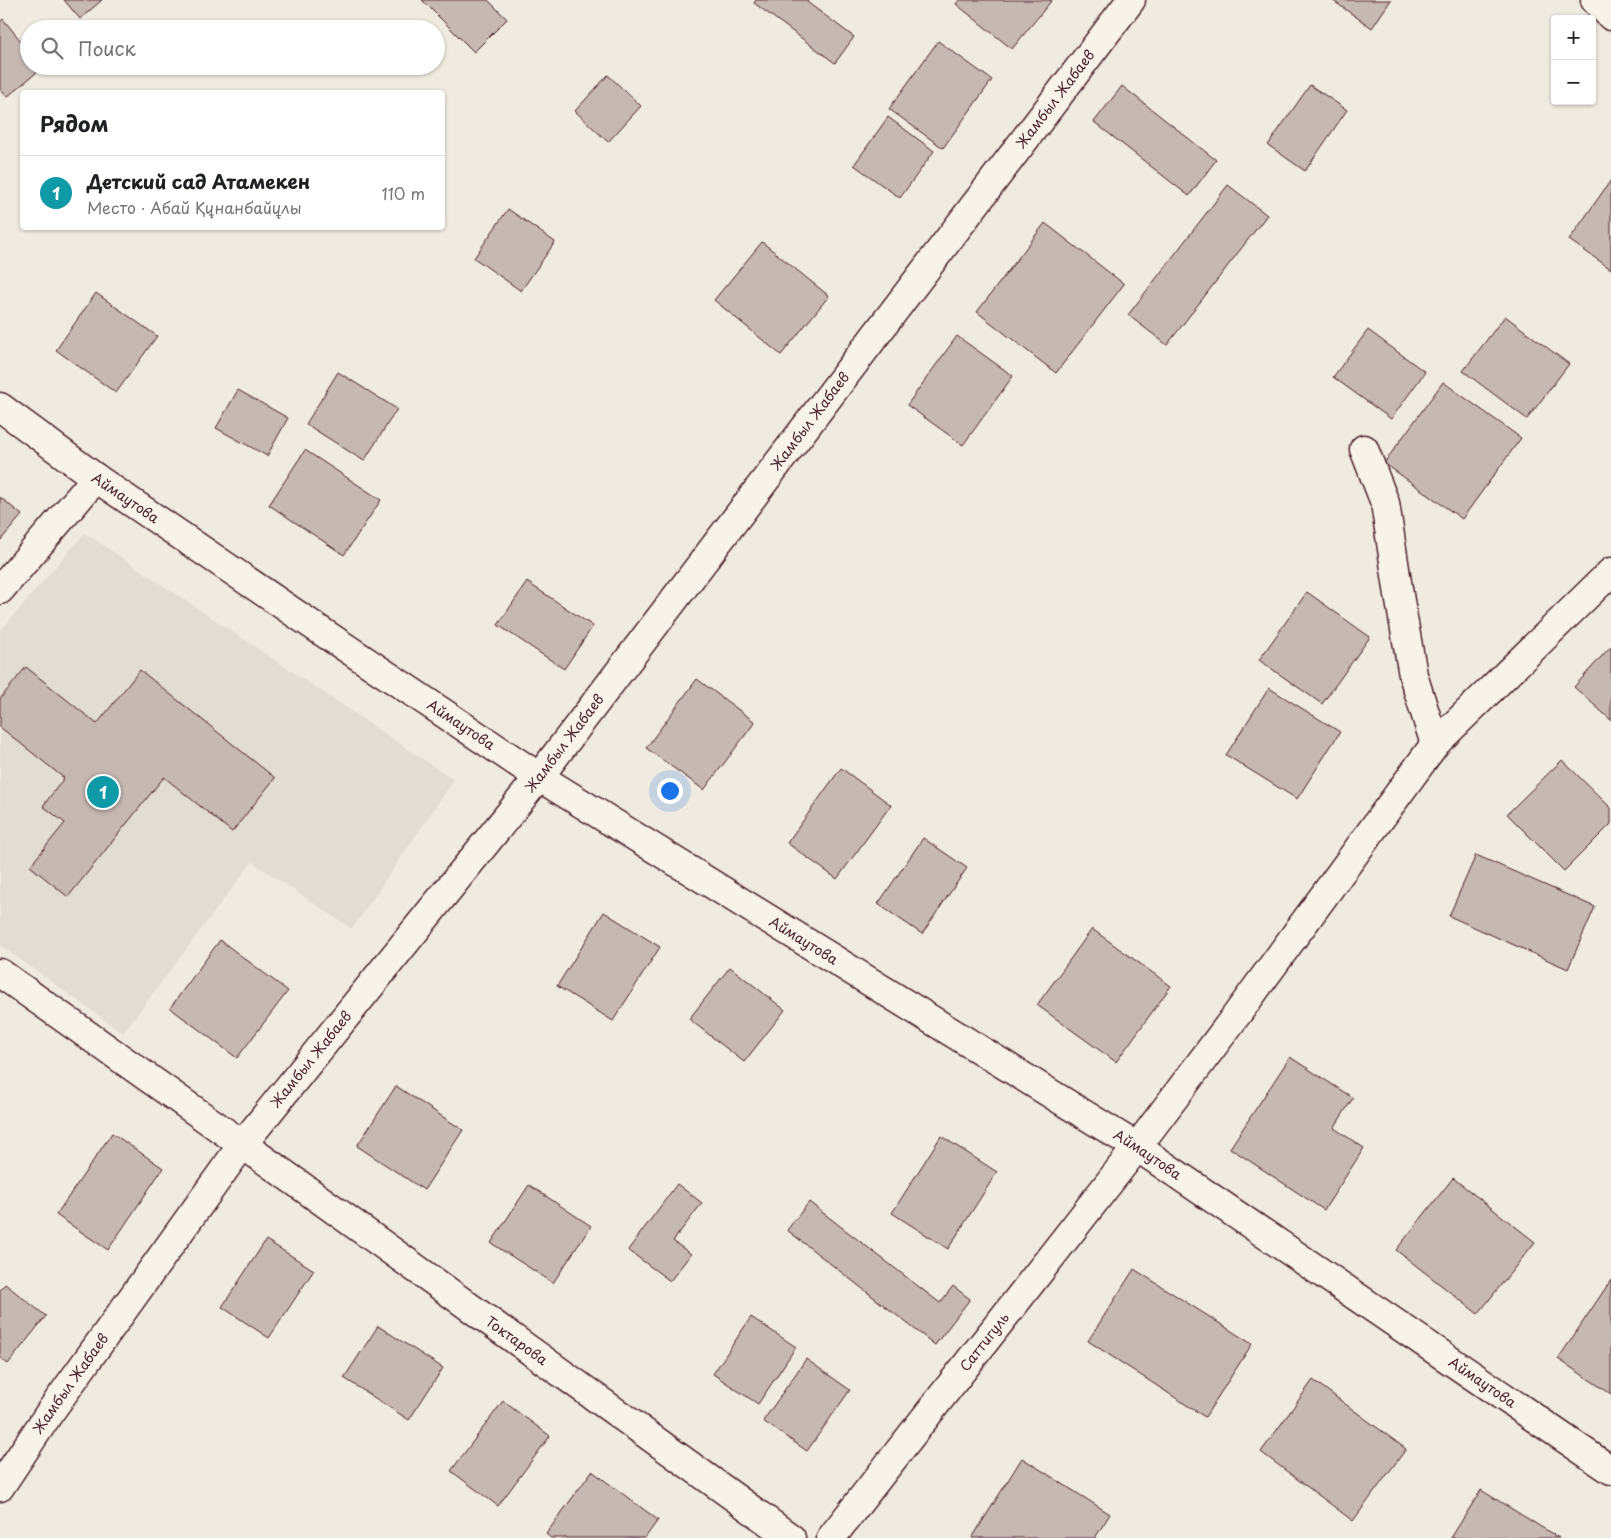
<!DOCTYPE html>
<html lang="ru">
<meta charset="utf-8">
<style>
body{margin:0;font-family:"Playpen Sans",sans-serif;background:#f2f2f2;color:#202124}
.controls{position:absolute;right:15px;top:15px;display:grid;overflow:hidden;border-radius:5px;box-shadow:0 1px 4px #0004}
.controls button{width:45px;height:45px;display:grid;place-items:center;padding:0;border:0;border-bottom:1px solid #e0e0e0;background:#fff;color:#202124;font:25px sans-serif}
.you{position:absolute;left:669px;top:790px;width:18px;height:18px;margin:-12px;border:4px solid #fff;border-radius:50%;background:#1a73e8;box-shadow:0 0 0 8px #1a73e833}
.badge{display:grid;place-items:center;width:32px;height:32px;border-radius:50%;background:#7c3aed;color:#fff;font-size:16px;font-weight:700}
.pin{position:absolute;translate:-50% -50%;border:2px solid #fff;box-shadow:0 1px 5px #0006}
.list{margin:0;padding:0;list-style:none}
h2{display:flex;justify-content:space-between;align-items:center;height:65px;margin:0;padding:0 20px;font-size:21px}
h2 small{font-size:16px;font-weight:400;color:#757577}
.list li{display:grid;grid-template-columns:32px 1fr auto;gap:15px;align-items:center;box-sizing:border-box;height:75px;padding:0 20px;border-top:1px solid #e0e0e0}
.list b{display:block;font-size:19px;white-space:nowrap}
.list p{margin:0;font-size:16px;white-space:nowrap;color:#757577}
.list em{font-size:16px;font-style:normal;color:#757577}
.icon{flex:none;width:28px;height:28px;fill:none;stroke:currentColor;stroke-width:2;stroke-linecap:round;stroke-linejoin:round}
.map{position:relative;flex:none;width:1611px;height:1538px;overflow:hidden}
.search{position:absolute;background:#fff;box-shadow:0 1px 4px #0004;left:20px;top:20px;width:425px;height:55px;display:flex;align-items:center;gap:12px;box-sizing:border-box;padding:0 18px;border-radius:28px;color:#757577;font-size:19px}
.panel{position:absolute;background:#fff;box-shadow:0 1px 4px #0004;left:20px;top:90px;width:425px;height:140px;border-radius:5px}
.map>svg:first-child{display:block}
.built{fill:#e3dcd2}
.building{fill:#c6b8b3;stroke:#4a1f2b}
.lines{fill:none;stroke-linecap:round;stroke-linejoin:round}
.street-casing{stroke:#4a1f2b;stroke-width:31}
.street{stroke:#f7f3e8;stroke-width:28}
.labels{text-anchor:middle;stroke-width:4;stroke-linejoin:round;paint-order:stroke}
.street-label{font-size:14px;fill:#4a1f2b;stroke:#f7f3e8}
</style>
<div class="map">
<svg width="1611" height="1538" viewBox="0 0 1611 1538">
<rect width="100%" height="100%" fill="#f0ebe0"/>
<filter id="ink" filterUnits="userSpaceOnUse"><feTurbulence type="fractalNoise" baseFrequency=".02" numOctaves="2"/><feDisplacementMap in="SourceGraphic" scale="10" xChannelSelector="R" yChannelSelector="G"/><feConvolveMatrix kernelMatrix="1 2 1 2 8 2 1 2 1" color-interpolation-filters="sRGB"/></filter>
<g filter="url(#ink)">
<path class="built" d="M85,533L454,780L352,929L252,862L123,1033L0,945V631Z"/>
<path class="building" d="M64,0H102L80,19Z
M422,0H488L507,19L474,52Z
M756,0H808L807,2L854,37L835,63L754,3Z
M959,0H1052L1012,49L956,4Z
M1332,0H1391L1372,28Z
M3,19L29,51V66H41L42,68L7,97L0,89V22Z
M938,41L992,80L943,148L889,109Z
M608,75L641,106L608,142L575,111Z
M1310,85L1347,110L1305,171L1268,145Z
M1122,86L1216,160L1189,196L1094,122Z
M888,117L934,151L900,198L854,165Z
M1611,180V269L1569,240Z
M1228,185L1267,215L1167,345L1128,315Z
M508,209L555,242L521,291L474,258Z
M1045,223L1124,284L1056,373L977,312Z
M762,242L829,296L781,355L714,300Z
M96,293L157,336L116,393L56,350Z
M1505,316L1569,364L1527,419L1463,371Z
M1368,330L1425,372L1391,419L1333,377Z
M957,336L1013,376L963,445L907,405Z
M338,372L397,409L364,461L306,424Z
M1443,382L1521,438L1462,519L1384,463Z
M238,390L288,418L267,456L216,428Z
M305,450L381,500L344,555L269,505Z
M0,497L22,515L0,541Z
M527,582L593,626L564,669L498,625Z
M1307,592L1370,637L1322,704L1259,660Z
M1611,646V720L1574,687Z
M26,667L97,724L140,670L275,778L232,832L164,777L68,897L30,866L65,823L43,806L64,778L0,727V699Z
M697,679L755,722L704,790L646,748Z
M1269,688L1340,732L1297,799L1226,755Z
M1562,760L1611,808V824L1564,871L1507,814Z
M841,768L891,805L837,879L787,843Z
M923,838L967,868L922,934L878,904Z
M1476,855L1595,907L1568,969L1449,916Z
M604,912L660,947L613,1021L557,986Z
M1092,929L1171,986L1116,1062L1037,1005Z
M220,940L288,991L237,1058L170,1008Z
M730,967L785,1010L744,1062L689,1019Z
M1290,1057L1353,1098L1334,1128L1364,1148L1324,1210L1230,1148Z
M396,1086L463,1130L424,1190L357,1146Z
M112,1133L163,1168L108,1250L56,1215Z
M941,1136L997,1172L948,1249L892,1213Z
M1453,1178L1535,1242L1478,1314L1396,1250Z
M677,1184L702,1203L673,1241L691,1254L670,1281L628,1250Z
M529,1185L591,1226L553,1283L491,1243Z
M809,1202L940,1303L953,1286L970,1299L935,1345L787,1230Z
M266,1240L314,1270L269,1338L222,1307Z
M1134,1269L1252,1344L1205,1417L1088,1341Z
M1611,1280V1394L1558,1359Z
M5,1284L46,1316L8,1364L0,1358V1290Z
M751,1317L796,1347L758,1404L713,1374Z
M378,1326L443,1368L409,1420L344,1378Z
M806,1359L850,1390L807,1451L763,1421Z
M1313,1380L1406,1449L1353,1521L1261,1452Z
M503,1401L550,1436L498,1506L451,1471Z
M1022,1458L1110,1514L1095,1538H972Z
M592,1471L658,1520L645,1538H551L546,1534Z
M1481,1490L1559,1538H1451Z"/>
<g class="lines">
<g class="street-casing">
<g id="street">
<path d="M1595,0L1611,16"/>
<path id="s1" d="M0,407L96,478L321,631L539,777L1137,1147L1611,1470"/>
<path d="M1364,449L1385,503L1399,595L1413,675L1435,744"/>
<path d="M0,590L96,478"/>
<path id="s2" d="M0,973L297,1183L791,1538"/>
<path id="s3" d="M0,1487L50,1412L242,1145L539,777L1131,0"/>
<path id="s4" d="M831,1538L1137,1147L1238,1013L1435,744L1611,572"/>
</g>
</g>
<use href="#street" class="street"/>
</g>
</g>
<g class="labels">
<g class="street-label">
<text dy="5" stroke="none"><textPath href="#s3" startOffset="1744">Жамбыл Жабаев</textPath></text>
<text dy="5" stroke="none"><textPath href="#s3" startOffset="1339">Жамбыл Жабаев</textPath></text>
<text dy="5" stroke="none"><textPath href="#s1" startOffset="155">Аймаутова</textPath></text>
<text dy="5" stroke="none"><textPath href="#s1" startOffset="560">Аймаутова</textPath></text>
<text dy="5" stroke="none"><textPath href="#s3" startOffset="934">Жамбыл Жабаев</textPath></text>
<text dy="5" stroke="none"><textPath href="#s1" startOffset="965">Аймаутова</textPath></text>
<text dy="5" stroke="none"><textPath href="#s3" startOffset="529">Жамбыл Жабаев</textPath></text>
<text dy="5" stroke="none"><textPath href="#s1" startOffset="1370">Аймаутова</textPath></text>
<text dy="5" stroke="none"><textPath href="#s2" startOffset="634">Токтарова</textPath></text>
<text dy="5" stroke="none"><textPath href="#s4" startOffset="249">Саттигуль</textPath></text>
<text dy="5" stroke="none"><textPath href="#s1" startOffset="1775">Аймаутова</textPath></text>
<text dy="5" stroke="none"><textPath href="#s3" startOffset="125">Жамбыл Жабаев</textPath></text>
</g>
</g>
</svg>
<div class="controls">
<button>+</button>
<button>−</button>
</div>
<div class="you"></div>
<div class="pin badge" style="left:103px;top:792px;background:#0f9aa8">1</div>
<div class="search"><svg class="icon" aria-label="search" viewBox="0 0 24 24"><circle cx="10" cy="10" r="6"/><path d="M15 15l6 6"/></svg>Поиск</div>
<section class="panel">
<h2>Рядом<small></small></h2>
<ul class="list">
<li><span class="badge" style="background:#0f9aa8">1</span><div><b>Детский сад Атамекен</b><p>Место · Абай Құнанбайұлы</p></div><em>110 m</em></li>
</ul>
</section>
</div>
